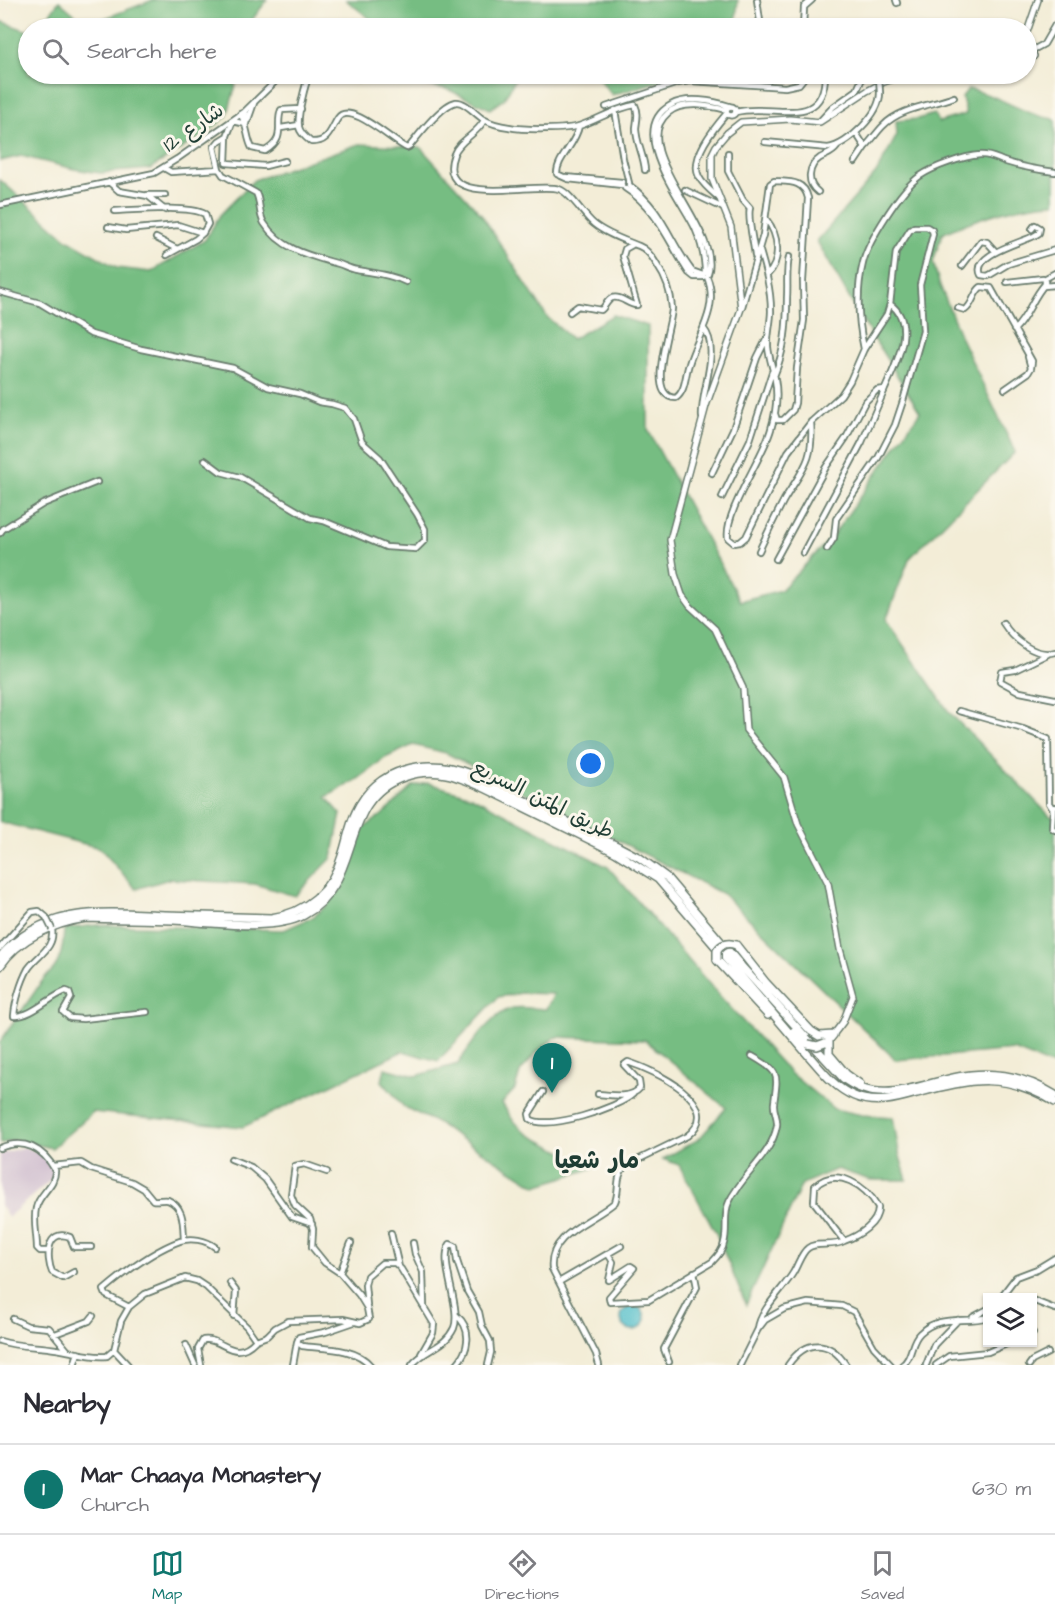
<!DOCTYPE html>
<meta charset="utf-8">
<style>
body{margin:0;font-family:"Architects Daughter","Playpen Sans Arabic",sans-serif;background:#f7f7f7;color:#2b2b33}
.controls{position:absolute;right:18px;bottom:18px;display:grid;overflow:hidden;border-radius:0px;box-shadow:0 2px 4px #0004}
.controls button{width:54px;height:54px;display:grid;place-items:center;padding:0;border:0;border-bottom:2px solid #e1e1e2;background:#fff;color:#2b2b33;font:30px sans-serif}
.you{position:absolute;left:591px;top:764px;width:21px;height:21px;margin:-15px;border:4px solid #fff;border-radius:50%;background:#1a73e8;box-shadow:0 0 0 9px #1a73e833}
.badge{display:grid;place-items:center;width:39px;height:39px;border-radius:50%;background:#0f766e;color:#fff;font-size:20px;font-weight:700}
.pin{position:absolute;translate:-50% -50px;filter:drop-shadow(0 2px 3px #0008)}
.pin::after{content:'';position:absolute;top:32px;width:21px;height:18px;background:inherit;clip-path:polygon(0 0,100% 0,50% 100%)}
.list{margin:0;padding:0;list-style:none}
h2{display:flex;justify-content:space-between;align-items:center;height:78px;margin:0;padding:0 24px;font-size:26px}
h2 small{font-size:20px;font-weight:400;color:#7c7c81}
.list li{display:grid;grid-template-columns:39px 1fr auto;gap:18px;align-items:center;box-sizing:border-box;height:90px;padding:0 24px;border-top:2px solid #e1e1e2}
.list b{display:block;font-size:22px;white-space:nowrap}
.list p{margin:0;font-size:20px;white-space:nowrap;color:#7c7c81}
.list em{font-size:20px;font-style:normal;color:#7c7c81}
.icon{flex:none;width:33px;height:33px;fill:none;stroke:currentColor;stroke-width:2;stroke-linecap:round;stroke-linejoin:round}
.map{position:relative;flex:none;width:1055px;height:1365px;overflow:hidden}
.search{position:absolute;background:#fff;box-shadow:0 2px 4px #0004;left:18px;right:18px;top:18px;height:66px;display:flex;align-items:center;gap:15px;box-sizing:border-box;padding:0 21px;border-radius:33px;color:#7c7c81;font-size:22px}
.sheet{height:168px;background:#fff}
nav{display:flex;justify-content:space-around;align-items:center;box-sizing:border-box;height:84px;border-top:2px solid #e1e1e2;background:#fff;font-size:16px;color:#7c7c81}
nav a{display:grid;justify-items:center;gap:3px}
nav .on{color:#0f766e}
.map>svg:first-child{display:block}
.industrial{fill:#cfbdcf}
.forest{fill:#76bd82;stroke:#4a7d5b;stroke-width:1.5}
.water{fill:#52bfcb;stroke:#387e80;stroke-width:1.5}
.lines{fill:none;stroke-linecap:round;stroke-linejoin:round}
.minor-casing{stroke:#697b6d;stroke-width:8}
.major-casing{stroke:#697b6d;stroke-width:8}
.highway-casing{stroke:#697b6d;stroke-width:10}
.minor{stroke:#fff;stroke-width:4.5}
.major{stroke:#fff;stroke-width:5}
.highway{stroke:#fff;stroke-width:7}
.minor-bridge-casing{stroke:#697b6d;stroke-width:8;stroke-linecap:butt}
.highway-bridge-casing{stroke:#697b6d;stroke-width:10;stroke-linecap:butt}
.minor-bridge{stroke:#fff;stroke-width:4.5}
.highway-bridge{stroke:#fff;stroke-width:7}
.labels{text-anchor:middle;stroke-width:6;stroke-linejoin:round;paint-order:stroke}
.street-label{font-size:21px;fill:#1f3d34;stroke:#fbf7ec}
.quarter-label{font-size:24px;font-weight:bold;fill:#1f3d34;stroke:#fbf7ec}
</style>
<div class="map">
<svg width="1055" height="1365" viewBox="0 0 1055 1365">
<rect width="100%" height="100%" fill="#fbf7ec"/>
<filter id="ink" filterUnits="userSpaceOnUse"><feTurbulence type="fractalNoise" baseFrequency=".0167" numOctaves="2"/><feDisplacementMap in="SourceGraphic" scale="12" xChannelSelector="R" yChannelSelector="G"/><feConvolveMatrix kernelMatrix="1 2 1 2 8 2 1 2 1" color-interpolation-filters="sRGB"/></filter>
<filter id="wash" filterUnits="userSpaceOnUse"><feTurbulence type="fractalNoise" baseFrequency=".008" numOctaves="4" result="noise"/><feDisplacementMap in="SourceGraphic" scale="24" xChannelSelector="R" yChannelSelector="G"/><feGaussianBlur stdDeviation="1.35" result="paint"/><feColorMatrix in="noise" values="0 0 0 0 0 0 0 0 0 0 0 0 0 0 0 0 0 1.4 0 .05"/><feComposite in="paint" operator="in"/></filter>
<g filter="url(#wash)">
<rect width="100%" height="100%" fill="#f3edd7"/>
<path class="industrial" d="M24,1147L43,1154L55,1172L54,1177L8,1217L0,1205V1154Z"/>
<path class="forest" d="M153,0H267L246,28H40L59,1L87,25Z
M346,0H738L735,28H382Z
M0,21L28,31V74H219L236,85L227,116L208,132L150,169L100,173L74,169L21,156L0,161Z
M385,74H518L504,99L490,109L447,89L386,78Z
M595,74H684L612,95Z
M968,89C999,94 1024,116 1055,119V203C1020,204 973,219 942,234L933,262L939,283L962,340L1015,452L909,559L886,620L949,712L1050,816L1055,817V1067L1014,1050L896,1060L723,894L446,753L413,745L385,758L358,779L326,797L341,814L332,858L295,896L255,884L169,879L136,889L100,848L0,822V180L67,239L117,268L151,272L205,240L220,215L254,180L359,144L420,147L481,214L547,317L572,339L613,315L648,326V430L740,601L781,590L831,538L920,412L859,315L817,241L876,173L897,135L896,121L918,119L934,114L939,122L966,114L962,97Z
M428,783L471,796L608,867L718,994L790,1073L834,1109L862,1115L893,1117L899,1153L907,1180H870L837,1169L802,1184L746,1305L716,1233L679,1165L663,1159L699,1139L726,1108L645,1040L555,1037L534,1055L520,1072L515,1089L502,1103L512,1119L526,1133L593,1168L536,1186L437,1123L404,1107L382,1081L385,1068L416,1076L458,1064C469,1047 492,1013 513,1008C523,1006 536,1009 546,1009L554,994L522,993L498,997L438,1061L403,1051L243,1127L93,1112L52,1148L14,1140L0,1144V1042L45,977C61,966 63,948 64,929L97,925L284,930L313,917L328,904L343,886L361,830L382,815L413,786Z"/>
<path class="water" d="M621 1318a12 12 0 1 1 24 0a12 12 0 1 1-24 0Z"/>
</g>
<g filter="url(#ink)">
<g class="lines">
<g class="minor-casing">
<path id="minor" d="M757,0L760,21
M896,0L897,3
M803,28L804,7L812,0
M846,28C858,24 872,20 883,28
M1031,51L1044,44L1055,25
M310,74C305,83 297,116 299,127C300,133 306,138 311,142C329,143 330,130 338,118C350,100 394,143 407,148L409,147C418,136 441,105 456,102C465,101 475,114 483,119C490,123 501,126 509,127C523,130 566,130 579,126C598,120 615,108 635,105C639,113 637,119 636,128C636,143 644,155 645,170
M359,78L365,74
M726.5 111a4.5 4.5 0 1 1 9 0a4.5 4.5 0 1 1-9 0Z
M606,107L678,83L690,81L785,87L799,84L807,74
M615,110L623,159L629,183
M736,112C771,102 825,132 825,74
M240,114C248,124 246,137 252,148L265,151C287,138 275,126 281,110L301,109
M248,120L254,103
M484,120C478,134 460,139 454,154C433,211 537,181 559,189C571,193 583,215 594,224C606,234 624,240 639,246C647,249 653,258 657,265C666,278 671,293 672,308C672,325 644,398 676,398C686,391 685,375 689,364C697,336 720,308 707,277
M232,121L246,124L247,119L244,112
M233,121L227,136L226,163L265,166L285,161
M820,121L833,107L857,90L861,81L860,74
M579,126C576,144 556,159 557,174L568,179L622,185
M281,128L299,125
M765,142L828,148C848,145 880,114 880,93
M865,147C871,141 877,132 883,126C901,107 931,106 954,97
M728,153V171L743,200L750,208C747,218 754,244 755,256
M855,162L865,147L856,133
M164,168L171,172L219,169L214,147L219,141L227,136
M219,169L223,175L256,193C261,202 258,213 264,223C281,250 311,256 339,264C345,266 350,269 357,270C373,273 390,274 406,282
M565,177L622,182
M109,182L119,191L148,196L165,210
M629,185C663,210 669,241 692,271L703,275
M625,188C657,208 669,243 689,273L694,277H703
M685,190L723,208
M818,192C806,183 808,166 820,158C827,154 832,154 837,147
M147,195H165
M719,198C712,192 703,185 699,177C689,157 716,126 727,113
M0,205L154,173L177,159L244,112L283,74
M115,211C136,210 188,205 205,214L208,224L203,233L196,239L167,255
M766,219C779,235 782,261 767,275
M108,227L126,230L178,225L203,233
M1032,229L1035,225L1040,228L1039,233L1034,236C1020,243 971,255 981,275L988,276L1008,264L1055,250
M156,238L177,249
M759,248C765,268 771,289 771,311C771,323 767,335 768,347C769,358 773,368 775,379C778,395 776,413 771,429C764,456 724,512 728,538L734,543L740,542L746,537L788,452L811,422L841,395L850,381L864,349L887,314L890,304L896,252L910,230L914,227H927L932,230L933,234L920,285L923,331L903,401L895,425L878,458L836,519L834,538L827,549
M962,266L981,241L987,242L996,252
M705,273C705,257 701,242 695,228C682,200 625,130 671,105C686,96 714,101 729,106
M708,274C723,230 625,149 668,113C683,100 710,106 727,110
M1046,278L1055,273
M1007,282L1043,278
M1044,286L1055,285
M0,292L40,303L91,334L141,349L233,368L268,387L300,394L319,402L332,404L345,408L354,419L362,442L380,458L417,514L425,529V540L416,549L386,547L324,521L310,518L240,477L221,472L205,460
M742,307L763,235L770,184L774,181C789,182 804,180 808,198L803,281L804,320L797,368L795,403L793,410L783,420H777L775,414
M958,308L965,310C973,305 973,293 981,287L991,288L1032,361L1031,368L1028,357
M570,312L578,306L601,310C605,307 607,300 612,298C621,295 629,306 637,305L623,256L625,249L632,245
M1014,330C1028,317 1032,298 1045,284V281
M864,349C858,321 856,291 863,263C868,241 901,189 920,176C933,167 964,156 980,155C990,154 997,159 1006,162C1022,167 1039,170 1055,172
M774,376C785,350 787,326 787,298C788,284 786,271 789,257
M1005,389L1028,373L1031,368
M702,417C700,393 721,349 704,329
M712,473L733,429L757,358L766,340
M722,497L750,440L772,372
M0,533L3,529L43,504L97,482
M759,551C767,534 775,517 784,500C803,468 814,462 811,422
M803,553L862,442L885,389
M776,559L826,467L846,438L865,402L877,390L885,389C895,365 918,324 890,304
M1003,623C1013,639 1035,658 1055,652
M1048,654L1015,670L1002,672L1000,681L1020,692L1055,699
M959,711L1023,729L1048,739L1049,803L1052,808L1055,807
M1053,808L1052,828L1055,830
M52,929C55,949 37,955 28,969C21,982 15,1002 14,1016C32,1017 49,997 66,991L69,992L71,998L63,1012L70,1018L83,1019L147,1012
M0,948L32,912L39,911L46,917
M543,1092L529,1114L530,1119C547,1131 618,1108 633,1094
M598,1094C611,1095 631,1099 640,1088L639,1081L624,1065L628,1062C653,1070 728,1104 687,1136L625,1166C615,1177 620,1190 615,1202C593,1222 548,1233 552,1269L596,1354L599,1365
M0,1148C24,1138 43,1148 55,1170C56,1186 39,1193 36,1208C33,1221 37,1235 37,1248L40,1251H48
M231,1159L251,1167L265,1179L292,1217L312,1224
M53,1166L81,1163L91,1169L132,1182L144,1189L153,1200C157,1201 164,1199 168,1200C185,1207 183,1226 184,1240
M391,1233L399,1267
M413,1243L415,1254L423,1272L424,1306
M608,1254L613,1262L609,1280L631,1266L634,1268L609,1297L610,1302L649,1300L712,1262C717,1257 723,1250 724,1243C728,1230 723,1214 729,1202C742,1174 772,1156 777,1125C778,1117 773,1111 774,1103C778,1073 780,1072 752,1056
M74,1272L63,1278L52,1272C46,1258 46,1228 70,1237L74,1247H91
M340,1273L351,1243
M559,1282L621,1246
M230,1283L236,1291L234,1316
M1000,1298L1016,1277L1037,1269L1055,1258
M1032,1300L1055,1309
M367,1305L365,1285L367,1276L382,1263H395L401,1269L434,1324L433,1333L421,1354
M129,1307L106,1295L104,1290C124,1273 155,1250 180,1241C191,1237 206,1240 215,1247
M973,1317L988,1309
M13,1319L28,1326L49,1328L68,1351
M354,1322L325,1332L299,1337L297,1342L302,1346C323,1349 356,1347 370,1365
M758,1329C759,1311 784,1288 793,1273C798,1265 801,1253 808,1248C816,1241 833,1248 844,1241L814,1202L815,1186C837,1166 866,1186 878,1207C879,1224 858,1236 844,1241
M1032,1333H1033
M55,1334L89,1321L93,1316
M256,1340L267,1336L275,1328L288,1321L343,1319L360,1323L369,1319L367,1308L359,1295L340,1273L325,1263L312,1247L313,1229L310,1219L295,1205L291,1195L295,1166L304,1164L327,1172
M0,1341C18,1347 37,1346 56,1349C73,1351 90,1358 107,1356L114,1350L121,1321L129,1307L145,1294L185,1278L197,1281L206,1287L247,1327L256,1340C233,1364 223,1337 203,1340L198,1349L201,1365
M186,1345L195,1365
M114,1350L128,1365
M669,1362L664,1349L697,1287L694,1272
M74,1365L78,1353
M293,1365L297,1342
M412,1365C424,1349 445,1348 454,1328C462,1308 438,1261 450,1244L455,1246L457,1261L467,1291L479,1312L482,1326L490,1341L491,1352L488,1365
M456,1365C469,1351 473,1329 456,1315
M740,1365L758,1329L765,1320L784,1309L808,1303L842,1306L854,1312L874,1347L891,1365
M788,1365C806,1339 829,1339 846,1365
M902,1365C913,1358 910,1342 920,1333C939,1314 965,1324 988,1317
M926,1365L934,1345L958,1320
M936,1365L949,1356L988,1352L1011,1342
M1029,1365L1032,1361L1048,1353"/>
</g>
<g class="major-casing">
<path id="major" d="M1026,35L1038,0
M1026,41L1034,56L1032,58L1026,57
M833,1035L843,1022L853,996L840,949L828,883L798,824L784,777L746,730L743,688L715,629L690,606L682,595L675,574L670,540L706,406L741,309L731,227L712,179V154L716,146L727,133L741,122L790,119L820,122L867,91L884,82L909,74"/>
</g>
<g class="highway-casing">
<path id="highway" d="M736,945L766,983L811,1031L819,1036L833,1035
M0,957C45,905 103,912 165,915C200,916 236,917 271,918C306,913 332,891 342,856C347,842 349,826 356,812C377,767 427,757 470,774L619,847L640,858L666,877L742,967L843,1078C883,1110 927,1079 971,1075C1001,1072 1029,1079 1055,1095
M717,960L768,1015
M0,966C19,938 53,923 86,918C115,919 144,919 173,920C208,922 274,932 304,915C365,881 336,800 404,777C435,766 459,776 487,789L615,852L658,879L809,1056C822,1071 835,1088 854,1096C875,1105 896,1099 917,1093C971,1079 1004,1071 1055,1102
M794,1031L808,1044
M833,1035L829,1040V1054L846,1074L860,1084"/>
</g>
<use href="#minor" class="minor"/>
<use href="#major" class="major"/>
<use href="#highway" class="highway"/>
<g class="minor-bridge-casing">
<path id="minor-bridge" d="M879,77L880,93
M46,917L52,929"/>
</g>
<g class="highway-bridge-casing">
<path id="highway-bridge" d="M717,960V951C721,944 728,942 736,945
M808,1044L817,1046L825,1043"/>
</g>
<use href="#minor-bridge" class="minor-bridge"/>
<use href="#highway-bridge" class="highway-bridge"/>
</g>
</g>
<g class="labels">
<g class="street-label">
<text transform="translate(193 127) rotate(-35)" y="7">شارع 12</text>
<text transform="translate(543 799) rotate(26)" y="7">طريق المتن السريع</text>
</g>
<g class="quarter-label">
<text x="597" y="1168">مار شعيا</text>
</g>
</g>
</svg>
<div class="controls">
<button><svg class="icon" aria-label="layers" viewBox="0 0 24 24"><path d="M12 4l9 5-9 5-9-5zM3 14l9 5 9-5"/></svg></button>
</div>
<div class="you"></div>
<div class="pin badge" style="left:552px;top:1093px">1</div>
<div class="search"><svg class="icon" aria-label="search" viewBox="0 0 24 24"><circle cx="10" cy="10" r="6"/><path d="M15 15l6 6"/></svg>Search here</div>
</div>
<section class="sheet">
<h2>Nearby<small></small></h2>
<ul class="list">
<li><span class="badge">1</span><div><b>Mar Chaaya Monastery</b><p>Church</p></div><em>630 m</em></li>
</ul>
</section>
<nav>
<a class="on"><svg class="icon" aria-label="map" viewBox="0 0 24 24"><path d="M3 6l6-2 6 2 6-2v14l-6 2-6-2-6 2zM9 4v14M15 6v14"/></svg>Map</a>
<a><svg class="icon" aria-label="directions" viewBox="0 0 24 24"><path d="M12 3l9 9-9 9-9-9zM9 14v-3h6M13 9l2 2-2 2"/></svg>Directions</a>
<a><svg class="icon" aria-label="saved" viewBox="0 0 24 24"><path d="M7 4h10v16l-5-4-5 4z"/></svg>Saved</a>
</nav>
